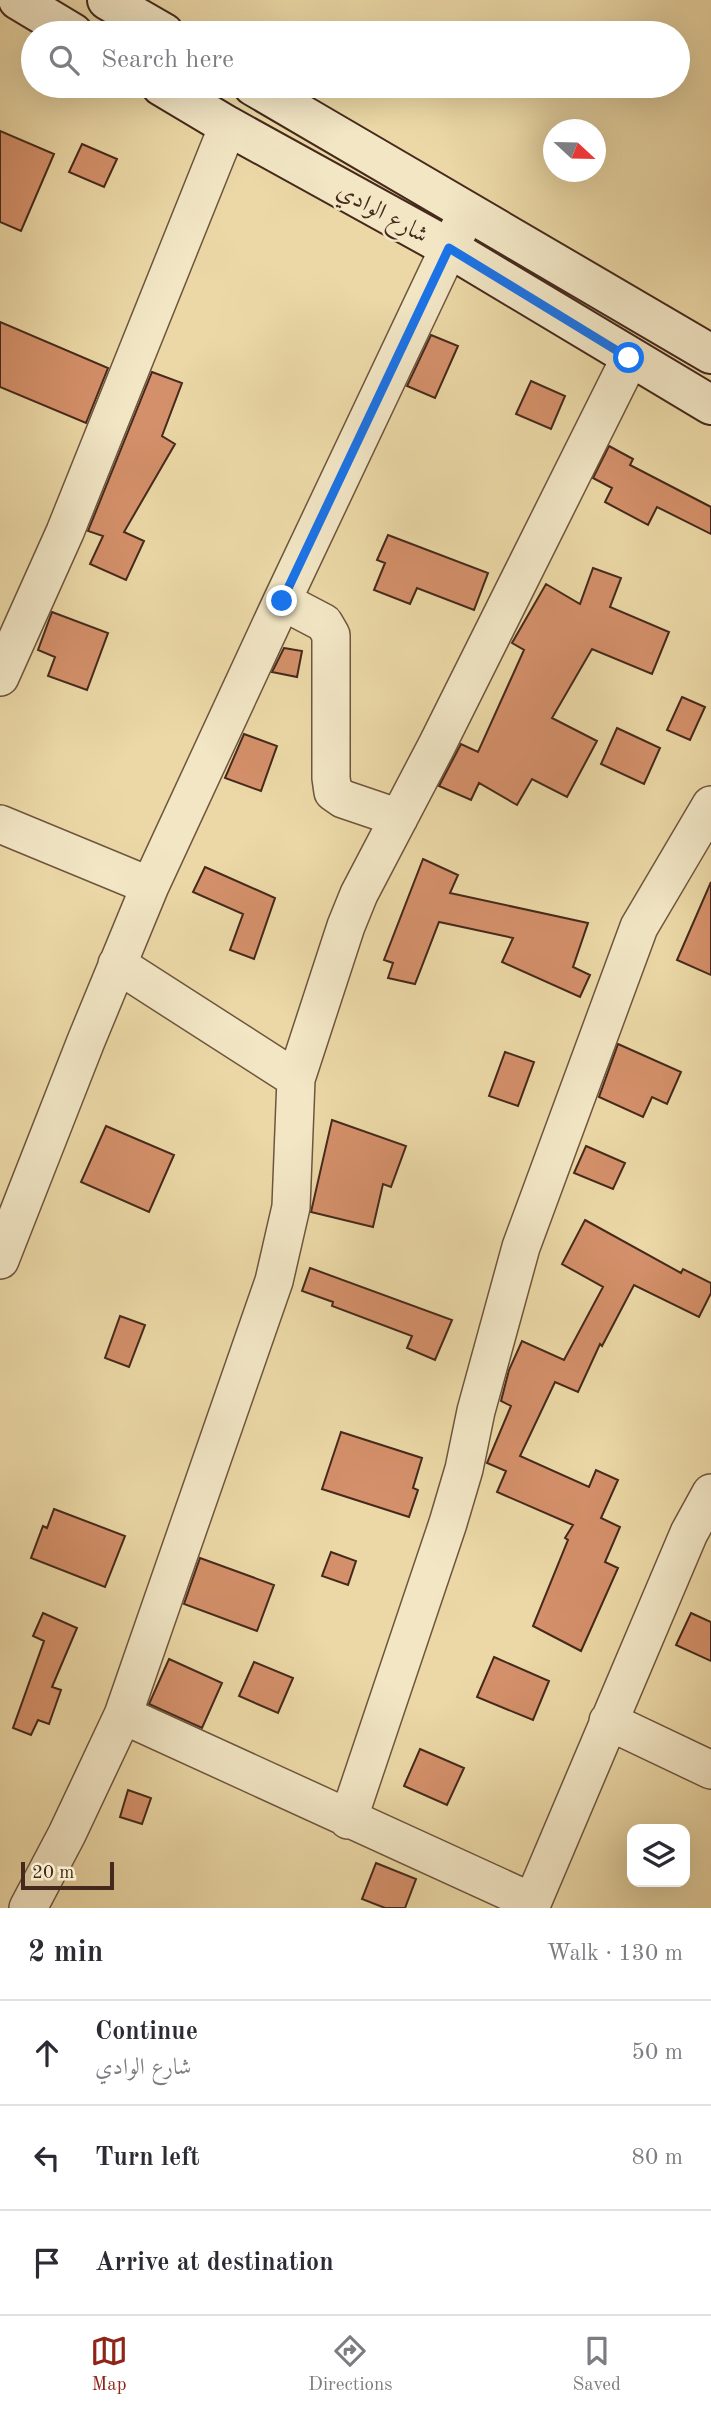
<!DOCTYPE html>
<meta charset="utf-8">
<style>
body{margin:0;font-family:"Old Standard TT",Amiri,serif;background:#f2f2f3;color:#2b2b33}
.controls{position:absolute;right:21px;bottom:21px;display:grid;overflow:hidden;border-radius:14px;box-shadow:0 7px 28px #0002}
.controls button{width:63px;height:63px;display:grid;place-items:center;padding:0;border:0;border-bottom:2px solid #e1e1e2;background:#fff;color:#2b2b33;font:35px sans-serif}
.compass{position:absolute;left:543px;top:119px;width:63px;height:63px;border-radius:50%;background:#fff;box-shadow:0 7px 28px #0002;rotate:112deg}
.scale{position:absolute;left:21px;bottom:18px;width:93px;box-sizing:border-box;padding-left:7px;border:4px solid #45291c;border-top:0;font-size:19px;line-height:24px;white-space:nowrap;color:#45291c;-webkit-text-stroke:5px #f2e6c5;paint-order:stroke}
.stop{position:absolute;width:21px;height:21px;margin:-16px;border:5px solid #1a73e8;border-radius:50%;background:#fff}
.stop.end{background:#1a73e8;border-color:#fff;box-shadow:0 2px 7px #0008}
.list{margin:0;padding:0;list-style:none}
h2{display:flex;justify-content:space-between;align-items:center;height:91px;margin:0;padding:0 28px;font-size:30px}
h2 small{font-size:23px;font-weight:400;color:#7c7c81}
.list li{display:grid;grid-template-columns:46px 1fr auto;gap:21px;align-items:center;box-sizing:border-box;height:105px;padding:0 28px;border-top:2px solid #e1e1e2}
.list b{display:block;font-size:26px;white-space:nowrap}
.list p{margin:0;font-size:23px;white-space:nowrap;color:#7c7c81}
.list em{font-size:23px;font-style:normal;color:#7c7c81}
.icon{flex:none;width:38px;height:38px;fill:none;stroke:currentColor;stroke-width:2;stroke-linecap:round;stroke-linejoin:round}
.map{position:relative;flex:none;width:711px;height:1908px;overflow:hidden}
.search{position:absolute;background:#fff;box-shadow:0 7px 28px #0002;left:21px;right:21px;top:21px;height:77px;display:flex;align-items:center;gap:18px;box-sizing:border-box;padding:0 24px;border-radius:38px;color:#7c7c81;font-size:26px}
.sheet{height:406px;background:#fff}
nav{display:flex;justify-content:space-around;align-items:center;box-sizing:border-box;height:98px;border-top:2px solid #e1e1e2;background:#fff;font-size:19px;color:#7c7c81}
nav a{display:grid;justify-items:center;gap:4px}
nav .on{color:#8f2418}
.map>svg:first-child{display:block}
.building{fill:#d4906a;stroke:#45291c;stroke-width:2}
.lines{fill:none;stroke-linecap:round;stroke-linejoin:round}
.street-casing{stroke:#6e553e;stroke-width:40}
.secondary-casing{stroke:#45291c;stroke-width:42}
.street{stroke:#f2e6c5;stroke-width:37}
.secondary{stroke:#f2e6c5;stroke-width:38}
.route{stroke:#1a73e8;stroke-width:9}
.labels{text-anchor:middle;stroke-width:5;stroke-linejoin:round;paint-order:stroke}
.street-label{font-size:24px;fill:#45291c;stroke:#f2e6c5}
</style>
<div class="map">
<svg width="711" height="1908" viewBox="0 0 711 1908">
<rect width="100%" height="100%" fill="#ebd8a6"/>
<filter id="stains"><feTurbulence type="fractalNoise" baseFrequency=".00286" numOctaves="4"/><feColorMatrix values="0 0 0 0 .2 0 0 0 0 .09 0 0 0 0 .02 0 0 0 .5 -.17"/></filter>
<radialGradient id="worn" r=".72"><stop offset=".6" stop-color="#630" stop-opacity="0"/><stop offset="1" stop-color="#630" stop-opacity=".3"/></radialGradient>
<path class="building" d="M0,131L54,154L21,231L0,222Z
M82,144L117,159L104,187L69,172Z
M0,322L108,368L86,423L0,387Z
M431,335L458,346L435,398L407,386Z
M152,372L182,383L162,436L175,444L124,532L144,541L126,580L90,564L103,536L88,531Z
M531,381L565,396L551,429L516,414Z
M609,446L633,459L630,465L711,507V534L657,507L648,525L605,502L612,488L593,478Z
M388,535L488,573L474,610L417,588L410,604L374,590L385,563L377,560Z
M593,568L621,578L610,607L669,632L652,674L592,649L552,718L597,741L567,797L532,779L517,805L479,783L471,800L439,786L461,744L478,752L524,650L512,643L546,584L580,604Z
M52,612L108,633L87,690L48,676L55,657L38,650Z
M284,648L302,651L297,677L272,672Z
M682,697L705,707L690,740L667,730Z
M617,728L660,748L644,784L601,764Z
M244,734L277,746L261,791L225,778Z
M423,859L458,875L450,893L588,923L573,967L590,975L580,997L502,962L513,938L439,922L415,984L388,978L393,963L384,960Z
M205,867L275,898L254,959L230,950L243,914L193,892Z
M711,882V975L677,960Z
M618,1044L681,1072L667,1104L652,1097L643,1117L599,1097Z
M505,1052L534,1062L518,1106L489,1096Z
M332,1120L406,1146L391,1187L383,1184L373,1227L311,1212Z
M106,1126L174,1155L149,1212L81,1182Z
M586,1146L625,1163L613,1189L574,1173Z
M585,1220L681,1273L683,1269L711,1283V1293L699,1317L634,1285L602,1346L600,1344L578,1392L555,1382L520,1456L589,1487L596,1470L618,1480L601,1518L620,1527L605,1562L618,1568L581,1651L533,1626L568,1540L565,1538L573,1525L497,1492L506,1471L487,1463L511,1406L501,1401L509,1370L522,1341L564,1360L603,1287L562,1264Z
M310,1268L452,1320L435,1360L407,1348L412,1336L332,1306L333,1302L302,1291Z
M120,1316L145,1325L129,1367L105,1358Z
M341,1432L422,1458L413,1488L418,1490L409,1517L322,1489Z
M54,1509L125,1536L105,1587L31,1558L43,1526L47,1528Z
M331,1552L356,1561L348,1585L322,1576Z
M200,1558L274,1585L257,1631L184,1604Z
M43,1613L77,1628L52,1687L61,1690L49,1724L38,1720L31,1735L13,1728L44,1641L33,1636Z
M691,1613L711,1622V1661L676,1645Z
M494,1657L549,1681L533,1720L477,1697Z
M169,1659L222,1683L202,1728L149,1704Z
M254,1662L293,1678L278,1713L239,1696Z
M420,1749L464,1768L447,1805L404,1786Z
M128,1790L151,1798L142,1824L120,1817Z
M376,1863L416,1879L405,1908H385L362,1899Z"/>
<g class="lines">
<g class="street-casing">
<path id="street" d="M282,601L324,623L331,635V778L333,792L343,799L399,818
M0,677L65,532L228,126
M0,824L150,886
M117,964L296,1079
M0,1260L86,1041L150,886L282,601L449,248L468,212
M123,1715L532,1902
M608,1721L711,1770
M348,1820L448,1523L464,1469L476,1411L521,1247L639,927L711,805
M28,1908L67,1834L123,1715L274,1281L291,1207L296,1079L346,926L359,894L437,745L630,358
M530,1908L689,1533L711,1493"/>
</g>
<g class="secondary-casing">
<path id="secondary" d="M18,0L73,33
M107,0L164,33
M161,86L228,126L449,248L711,405
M253,86L711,354"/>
</g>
<use href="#street" class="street"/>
<use href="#secondary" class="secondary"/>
</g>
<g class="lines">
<path class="route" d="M282,601L449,248L629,358"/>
</g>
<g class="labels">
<g class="street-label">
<text transform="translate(383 212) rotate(29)" y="8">شارع الوادي</text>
</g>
</g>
<rect width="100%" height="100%" filter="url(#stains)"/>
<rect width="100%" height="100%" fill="url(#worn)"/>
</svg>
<div class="controls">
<button><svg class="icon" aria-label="layers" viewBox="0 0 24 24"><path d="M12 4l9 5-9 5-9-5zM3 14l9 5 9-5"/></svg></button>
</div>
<svg class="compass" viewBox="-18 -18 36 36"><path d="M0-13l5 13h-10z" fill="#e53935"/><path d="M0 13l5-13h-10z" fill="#7c7c81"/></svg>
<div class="scale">20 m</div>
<div class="stop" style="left:629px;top:358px"></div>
<div class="stop end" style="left:282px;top:601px"></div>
<div class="search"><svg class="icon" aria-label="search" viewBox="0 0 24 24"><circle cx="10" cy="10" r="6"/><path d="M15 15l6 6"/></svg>Search here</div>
</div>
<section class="sheet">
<h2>2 min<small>Walk · 130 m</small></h2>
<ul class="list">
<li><svg class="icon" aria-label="ahead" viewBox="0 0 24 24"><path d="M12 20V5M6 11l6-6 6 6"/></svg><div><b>Continue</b><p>شارع الوادي</p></div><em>50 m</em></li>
<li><svg class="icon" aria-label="left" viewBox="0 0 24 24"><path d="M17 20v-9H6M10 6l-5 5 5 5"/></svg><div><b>Turn left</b></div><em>80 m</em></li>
<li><svg class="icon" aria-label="arrive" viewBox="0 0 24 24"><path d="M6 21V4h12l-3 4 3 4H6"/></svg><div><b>Arrive at destination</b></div></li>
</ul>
</section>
<nav>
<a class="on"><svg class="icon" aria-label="map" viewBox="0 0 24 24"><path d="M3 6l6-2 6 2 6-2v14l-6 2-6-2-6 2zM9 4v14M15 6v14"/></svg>Map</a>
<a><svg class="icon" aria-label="directions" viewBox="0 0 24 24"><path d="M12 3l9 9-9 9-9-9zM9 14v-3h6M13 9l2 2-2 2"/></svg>Directions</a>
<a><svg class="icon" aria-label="saved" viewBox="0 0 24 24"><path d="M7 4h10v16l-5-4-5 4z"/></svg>Saved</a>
</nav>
